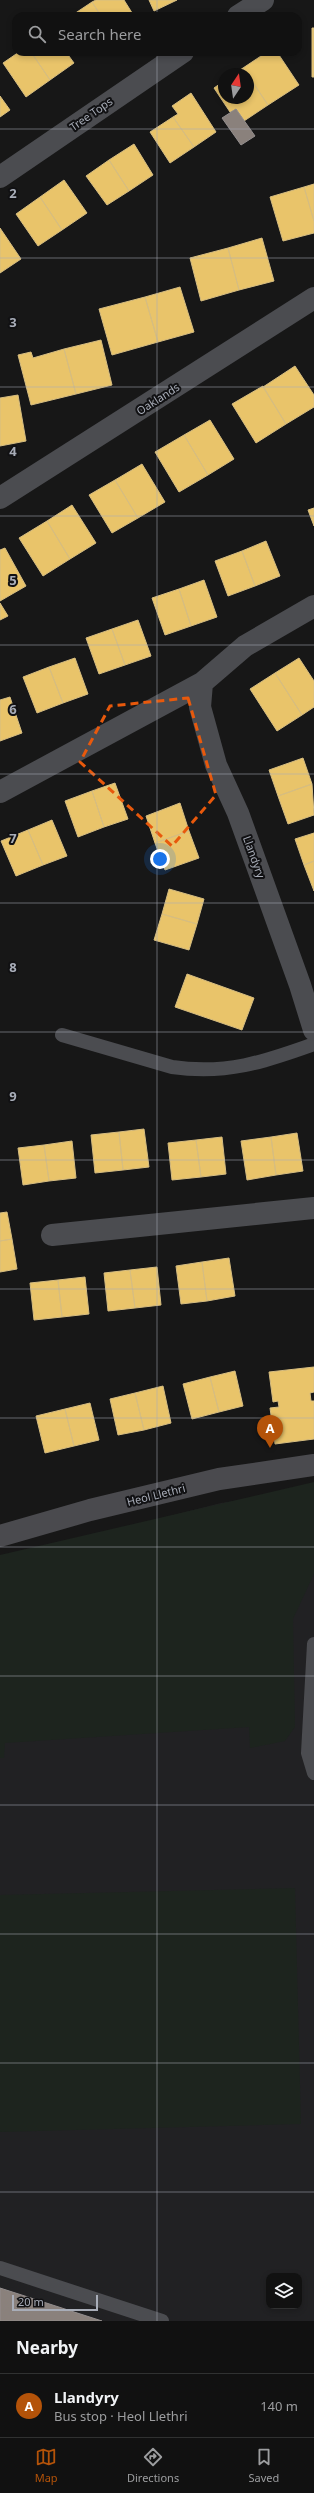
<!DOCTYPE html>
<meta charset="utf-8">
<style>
body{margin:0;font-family:"Noto Sans",sans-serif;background:#1a1a1a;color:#f1f3f6}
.controls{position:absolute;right:12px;bottom:12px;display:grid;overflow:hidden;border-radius:8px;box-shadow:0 2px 6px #0003}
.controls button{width:36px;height:36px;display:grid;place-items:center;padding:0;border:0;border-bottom:1px solid #303131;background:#111;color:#f1f3f6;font:20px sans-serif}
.compass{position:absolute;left:218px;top:68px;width:36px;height:36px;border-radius:50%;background:#111;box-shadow:0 2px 6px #0003;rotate:13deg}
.scale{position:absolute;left:12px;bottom:10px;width:86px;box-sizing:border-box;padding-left:4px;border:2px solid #a8adb8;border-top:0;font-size:11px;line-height:14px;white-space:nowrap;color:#a8adb8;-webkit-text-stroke:3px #111113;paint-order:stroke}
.you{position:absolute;left:160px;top:859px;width:14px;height:14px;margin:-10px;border:3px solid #fff;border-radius:50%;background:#1a73e8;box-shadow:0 0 0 6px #1a73e833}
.badge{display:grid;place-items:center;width:26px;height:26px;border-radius:50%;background:#b45309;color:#fff;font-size:13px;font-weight:700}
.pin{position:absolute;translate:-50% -33px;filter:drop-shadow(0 1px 2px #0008)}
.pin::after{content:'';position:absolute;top:21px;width:14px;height:12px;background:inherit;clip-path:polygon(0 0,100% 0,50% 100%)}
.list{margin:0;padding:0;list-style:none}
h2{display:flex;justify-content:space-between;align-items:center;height:52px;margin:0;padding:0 16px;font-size:17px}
h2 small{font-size:13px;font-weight:400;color:#9c9d9f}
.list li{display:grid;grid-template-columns:26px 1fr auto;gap:12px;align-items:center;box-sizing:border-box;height:64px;padding:0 16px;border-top:1px solid #303131}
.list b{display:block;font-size:15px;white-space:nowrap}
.list p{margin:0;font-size:13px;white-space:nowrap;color:#9c9d9f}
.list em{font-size:13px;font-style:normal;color:#9c9d9f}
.icon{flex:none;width:22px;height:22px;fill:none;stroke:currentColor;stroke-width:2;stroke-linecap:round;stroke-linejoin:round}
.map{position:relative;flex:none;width:314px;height:2321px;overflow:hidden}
.search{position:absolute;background:#111;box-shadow:0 2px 6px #0003;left:12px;right:12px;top:12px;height:44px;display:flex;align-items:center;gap:10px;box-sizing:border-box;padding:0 14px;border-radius:12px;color:#9c9d9f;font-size:15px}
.sheet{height:116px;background:#111}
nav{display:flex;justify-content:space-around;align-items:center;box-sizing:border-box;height:56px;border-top:1px solid #303131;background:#111;font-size:11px;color:#9c9d9f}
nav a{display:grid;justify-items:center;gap:2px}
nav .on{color:#b45309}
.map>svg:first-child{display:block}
.built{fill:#212123;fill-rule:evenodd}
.green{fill:#1d241e}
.homes{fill:#e9c46a;stroke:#d6bd81}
.industry{fill:#8a817c;stroke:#938e8e}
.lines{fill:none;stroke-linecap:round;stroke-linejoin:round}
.lane{stroke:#4b4c50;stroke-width:14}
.street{stroke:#4b4c50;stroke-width:22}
.secondary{stroke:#4a4a4e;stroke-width:22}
.marked{fill:none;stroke:#e8590c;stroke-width:3;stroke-dasharray:8 5;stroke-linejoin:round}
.grid{fill:none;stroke:#a8adb8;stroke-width:1;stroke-opacity:0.55}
.labels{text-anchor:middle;stroke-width:4;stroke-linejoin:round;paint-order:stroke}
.street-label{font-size:11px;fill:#a8adb8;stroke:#111113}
.grid-label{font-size:13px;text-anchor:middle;font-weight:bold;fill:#a8adb8;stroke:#111113;stroke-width:4;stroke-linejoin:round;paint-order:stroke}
</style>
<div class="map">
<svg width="314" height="2321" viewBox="0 0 314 2321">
<rect width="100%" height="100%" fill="#171717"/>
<path class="built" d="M314,1493V2321H0V1559L221,1503L285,1494ZM269,2276H299V2306H269Z"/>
<path class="green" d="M314,1482V1574L293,1619L295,1727L285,1741L250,1748L249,1727L5,1743L4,1758H0V1555Z
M295,1888L301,2124L0,2132V1895Z"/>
<path class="homes" d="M96,0H124L134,16H101L92,2Z
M149,0H177L154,11Z
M92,2L101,16H71Z
M312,28H314V77H312Z
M19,52H31L50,80L26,97L3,63Z
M31,52H66L74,63L50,80Z
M267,52H277L299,85L268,105L243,68Z
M243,68L247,74H234Z
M248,75L268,105L244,121L236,109L230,112L214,88L224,81V98H248Z
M191,93L216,132L194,147L173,117L178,114L172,106Z
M0,96L10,110L0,117Z
M173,117L194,147L170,163L150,132Z
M134,144L153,175L129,191L109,160Z
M109,160L129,191L107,205L86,176Z
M64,180L87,213L62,230L40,197Z
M314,184V221L304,187Z
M304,187L314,221V233L283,241L270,197Z
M40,197L62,230L38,246L16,214Z
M0,228L21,259L0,273Z
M262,238L274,281L239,290L228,248Z
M228,248L239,290L201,301L190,258Z
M180,287L194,332L158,342L145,297Z
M145,297L158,342L112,355L99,309Z
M101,340L112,385L76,394L64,349Z
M64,349L76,394L31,405L18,355L31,352L33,358Z
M295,366L314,395V407L286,424L263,387Z
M263,386L286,424L256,443L232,404Z
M18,395L26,441L0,446V398Z
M210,420L234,459L208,475L184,435Z
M184,435L208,475L179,492L155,452Z
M142,464L165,502L138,518L115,480Z
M115,480L138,518L112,533L89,495Z
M72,505L96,543L70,559L47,521Z
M314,508V526L308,510Z
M47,521L70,559L43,576L19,538Z
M266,541L280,576L255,586L242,551Z
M5,548L26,586L0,601V550Z
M242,551L255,586L228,596L215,561Z
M204,580L217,617L191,626L179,589Z
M179,589L191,626L165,635L152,598Z
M0,603L8,616L0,620Z
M138,620L151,656L125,665L112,629Z
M112,629L125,665L99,674L86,638Z
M75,658L88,694L63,703L49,667Z
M299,658L314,681V707L302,715L275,673Z
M49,667L63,703L37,713L23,677Z
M275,673L302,715L277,731L250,689Z
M10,697L22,733L0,741V700Z
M303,758L312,784L278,796L269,770Z
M115,783L128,819L104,827L92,791Z
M312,784L314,815L288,824L278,796Z
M92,791L104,827L78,837L65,801Z
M180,803L189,831L155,843L146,816Z
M52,820L67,856L43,865L28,830Z
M28,830L43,865L16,876L1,841Z
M189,831L199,858L165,870L155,843Z
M314,833V861L304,865L295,839Z
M314,861V891L304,865Z
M169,889L204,899L197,924L162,914Z
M162,914L197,924L189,950L154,940Z
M187,974L254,998L242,1030L175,1007Z
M144,1129L149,1167L123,1170L119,1132Z
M119,1132L123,1170L95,1173L91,1135Z
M297,1133L303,1171L276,1175L271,1137Z
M222,1137L226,1174L201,1177L196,1140Z
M271,1137L276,1175L247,1180L241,1141Z
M196,1140L201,1177L172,1180L168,1143Z
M72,1141L76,1178L49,1181L44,1145Z
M44,1145L49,1181L23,1185L18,1148Z
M7,1212L12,1239L0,1241V1213Z
M12,1239L17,1269L0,1272V1241Z
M229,1258L235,1296L207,1301L202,1262Z
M202,1262L207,1301L181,1304L176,1266Z
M157,1267L161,1305L135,1308L130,1270Z
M130,1270L135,1308L108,1311L104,1273Z
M85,1277L89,1314L62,1317L58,1280Z
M58,1280L62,1317L34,1320L30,1283Z
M314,1367V1392L310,1393L311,1401H314V1439L275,1444L270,1408L279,1407L278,1401L273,1402L269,1372Z
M235,1371L243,1406L219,1412L210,1377Z
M210,1377L219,1412L192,1419L183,1384Z
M163,1386L171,1423L144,1430L135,1393Z
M135,1393L144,1430L118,1435L110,1399Z
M90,1403L99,1440L74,1446L65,1409Z
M65,1409L74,1446L45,1453L36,1416Z"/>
<path class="industry" d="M236,109L255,136L241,145L222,118Z
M0,2288L102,2321H0Z"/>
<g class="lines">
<path class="lane" d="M62,1035L172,1067C226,1075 264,1062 314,1044
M314,1644L308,1753L314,1773
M0,2268L162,2321"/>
<path class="street" d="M238,16L263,0
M0,177L183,52
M0,498L314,298
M314,606L245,646L202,683L200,707L216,765L238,813L300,985L314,1030
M0,792L202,683
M52,1235L314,1208"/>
<path class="secondary" d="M0,1536L90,1510L219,1479L314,1465"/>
</g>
<path class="marked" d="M188,698L216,795L172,846L80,762L110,706Z"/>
<path class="grid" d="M157,0V16M157,52V2321M0,129H314M0,258H314M0,387H314M0,516H314M0,645H314M0,774H314M0,903H314M0,1032H314M0,1160H314M0,1289H314M0,1418H314M0,1547H314M0,1676H314M0,1805H314M0,1934H314M0,2063H314M0,2192H314"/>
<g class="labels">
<g class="street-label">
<text transform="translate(91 114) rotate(-35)" y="4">Tree Tops</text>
<text transform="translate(158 399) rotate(-33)" y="4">Oaklands</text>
<text transform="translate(254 857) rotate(70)" y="4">Llandyry</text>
<text transform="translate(156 1495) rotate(-14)" y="4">Heol Llethri</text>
</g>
</g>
<g class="grid-label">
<text x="13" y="198">2</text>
<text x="13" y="327">3</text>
<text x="13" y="456">4</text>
<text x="13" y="585">5</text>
<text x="13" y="714">6</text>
<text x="13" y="843">7</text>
<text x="13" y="972">8</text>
<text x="13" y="1101">9</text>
</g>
</svg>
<div class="controls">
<button><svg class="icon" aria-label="layers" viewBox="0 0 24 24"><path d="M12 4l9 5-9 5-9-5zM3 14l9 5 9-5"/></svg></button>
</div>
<svg class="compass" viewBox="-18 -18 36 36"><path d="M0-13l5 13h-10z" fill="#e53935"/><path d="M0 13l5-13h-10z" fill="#9c9d9f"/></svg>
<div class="scale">20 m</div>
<div class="you"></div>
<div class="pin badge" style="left:270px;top:1448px">A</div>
<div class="search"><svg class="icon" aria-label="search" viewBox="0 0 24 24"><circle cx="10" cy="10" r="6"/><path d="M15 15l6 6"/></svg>Search here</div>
</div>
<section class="sheet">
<h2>Nearby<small></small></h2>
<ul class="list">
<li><span class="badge">A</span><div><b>Llandyry</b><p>Bus stop · Heol Llethri</p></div><em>140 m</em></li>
</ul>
</section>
<nav>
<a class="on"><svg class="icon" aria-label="map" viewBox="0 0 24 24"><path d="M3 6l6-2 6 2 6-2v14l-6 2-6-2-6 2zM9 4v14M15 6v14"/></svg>Map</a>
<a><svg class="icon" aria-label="directions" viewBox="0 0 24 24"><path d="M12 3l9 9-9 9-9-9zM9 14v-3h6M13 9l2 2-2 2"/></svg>Directions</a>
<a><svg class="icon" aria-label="saved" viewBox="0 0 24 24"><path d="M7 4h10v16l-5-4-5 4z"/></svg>Saved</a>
</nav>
